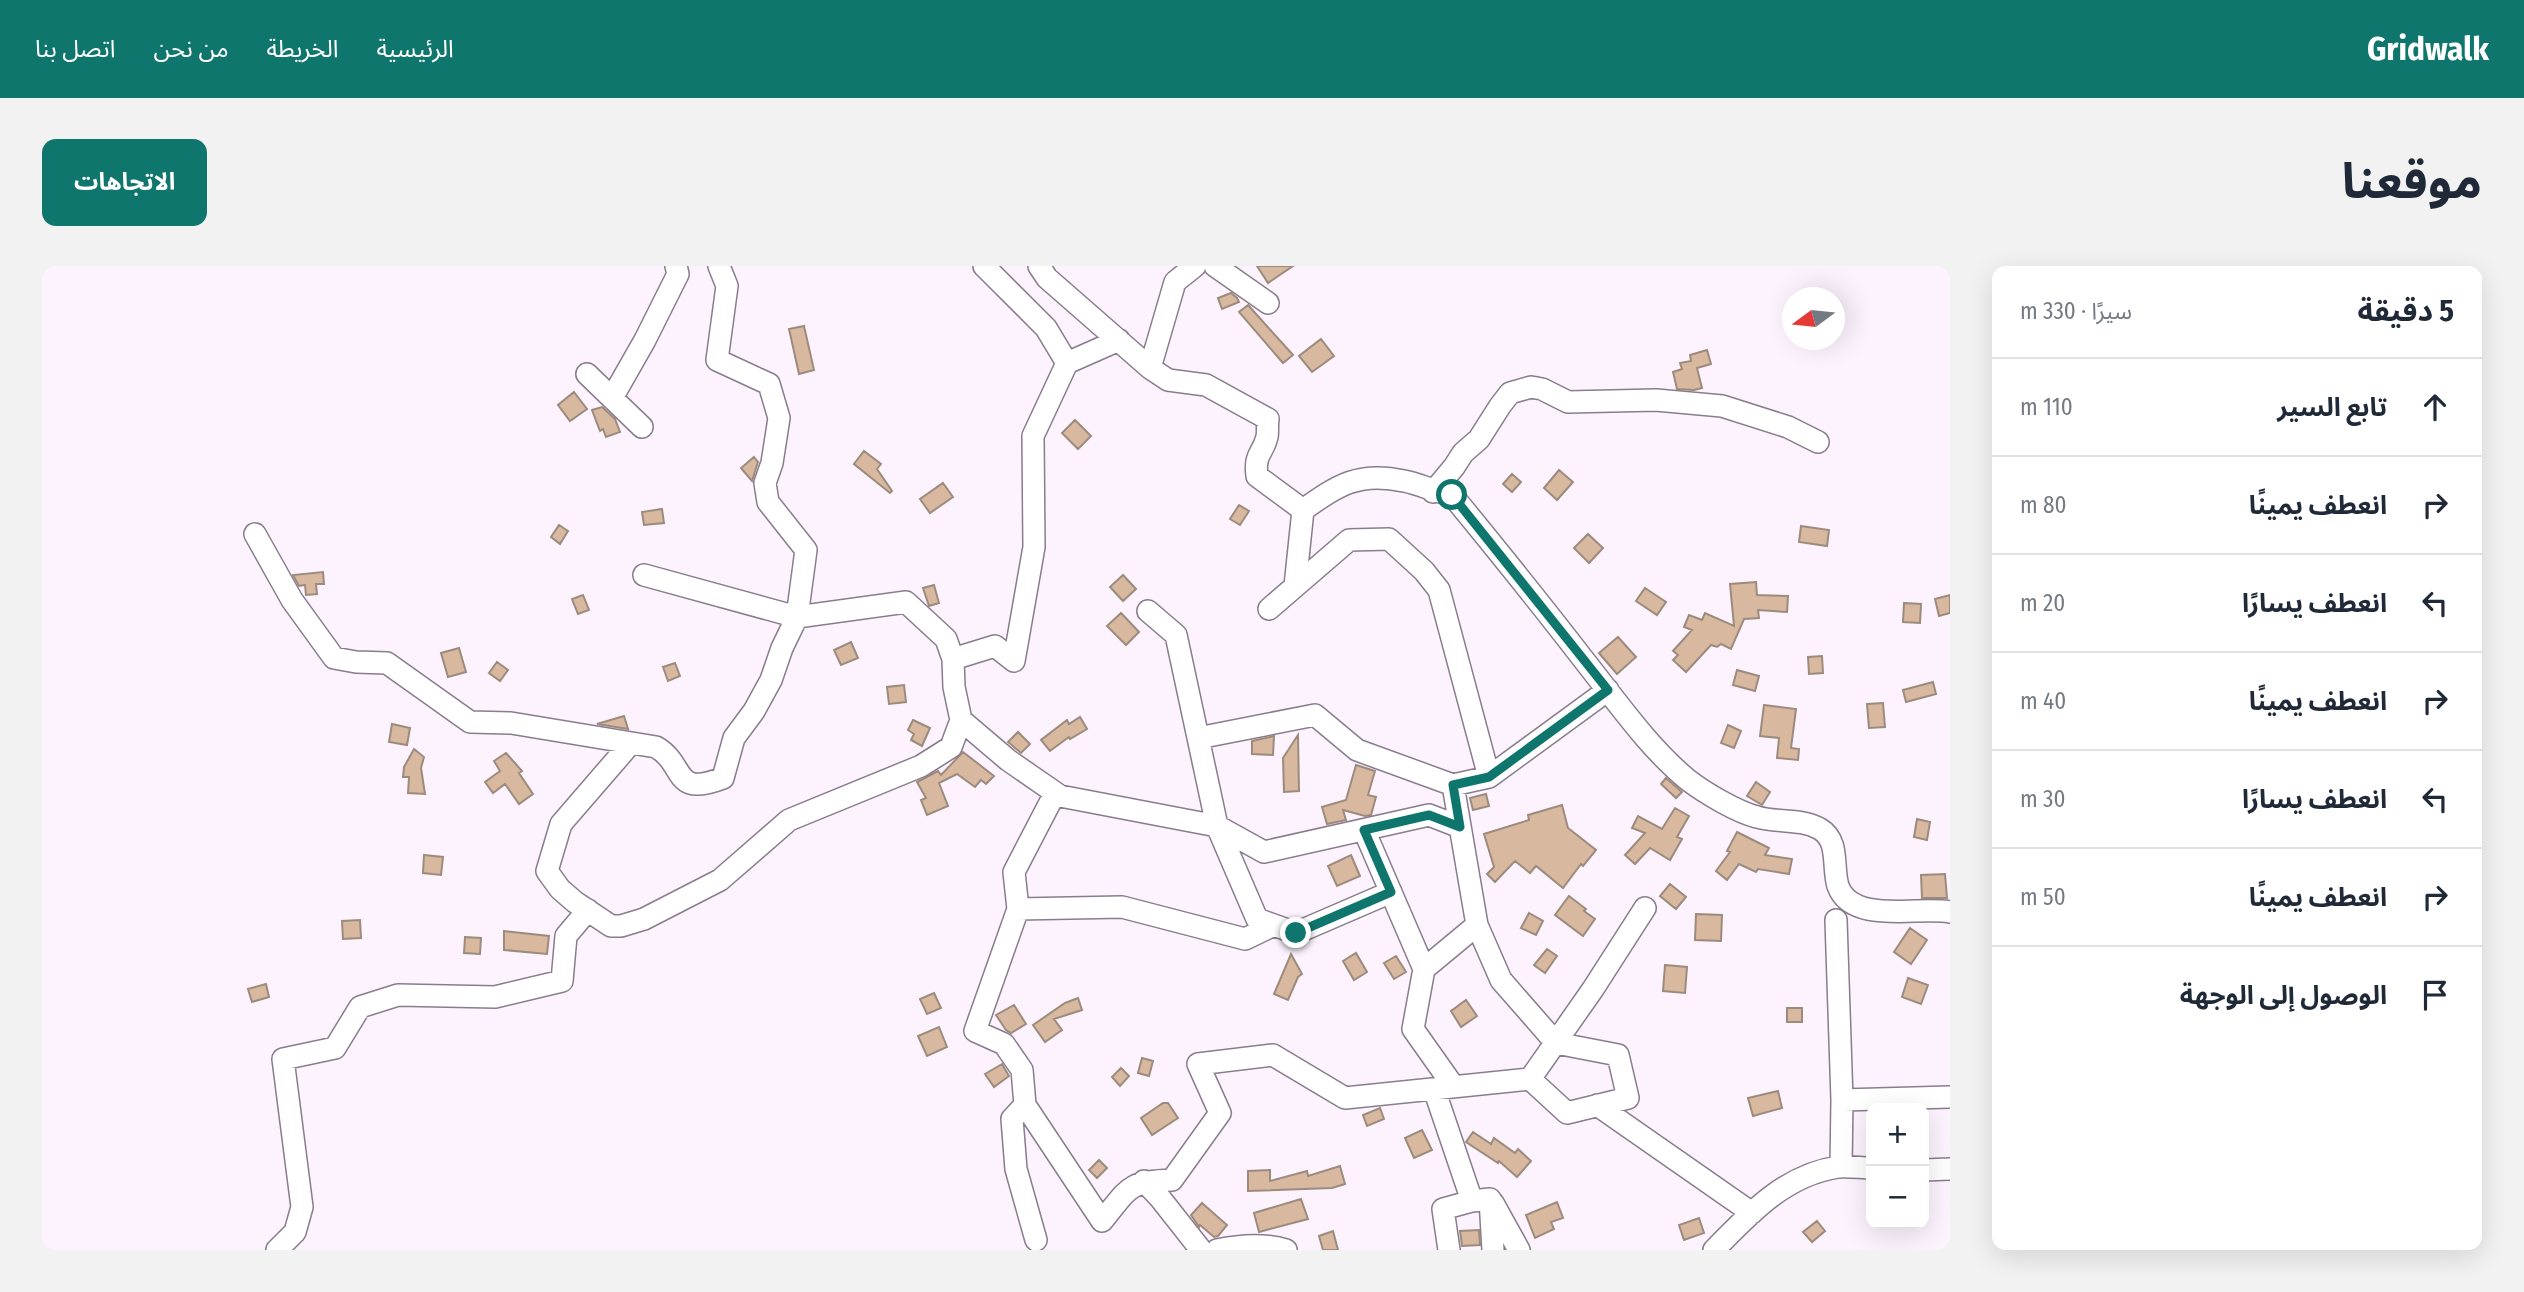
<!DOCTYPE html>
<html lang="ar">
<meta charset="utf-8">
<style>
body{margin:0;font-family:"Fira Sans Condensed","Noto Sans Arabic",sans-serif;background:#f2f2f3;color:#1f2937;direction:rtl}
.controls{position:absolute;right:21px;bottom:21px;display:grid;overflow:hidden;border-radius:14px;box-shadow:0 7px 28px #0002}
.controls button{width:63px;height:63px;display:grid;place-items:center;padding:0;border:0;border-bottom:2px solid #e0e1e3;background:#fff;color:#1f2937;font:35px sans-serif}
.compass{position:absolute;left:1740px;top:21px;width:63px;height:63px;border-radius:50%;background:#fff;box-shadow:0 7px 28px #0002;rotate:255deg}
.stop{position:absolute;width:21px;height:21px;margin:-16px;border:5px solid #0f766e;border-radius:50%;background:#fff}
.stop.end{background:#0f766e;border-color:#fff;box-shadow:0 2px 7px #0008}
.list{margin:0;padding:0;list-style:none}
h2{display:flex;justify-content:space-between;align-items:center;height:91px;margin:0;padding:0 28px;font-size:30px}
h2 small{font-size:23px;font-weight:400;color:#747a83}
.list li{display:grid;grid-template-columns:46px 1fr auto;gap:21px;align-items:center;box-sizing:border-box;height:98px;padding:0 28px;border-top:2px solid #e0e1e3}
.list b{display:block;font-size:26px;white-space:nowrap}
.list em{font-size:23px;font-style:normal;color:#747a83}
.icon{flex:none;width:38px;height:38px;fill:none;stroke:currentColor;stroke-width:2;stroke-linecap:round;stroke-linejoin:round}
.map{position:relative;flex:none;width:1908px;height:984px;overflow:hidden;direction:ltr;border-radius:14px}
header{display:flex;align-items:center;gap:42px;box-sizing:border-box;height:98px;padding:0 35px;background:#0f766e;color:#fff}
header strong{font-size:33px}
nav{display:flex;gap:38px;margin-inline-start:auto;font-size:24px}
.intro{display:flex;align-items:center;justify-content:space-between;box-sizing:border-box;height:168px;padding:0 42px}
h1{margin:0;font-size:49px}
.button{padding:18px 32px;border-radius:14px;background:#0f766e;color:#fff;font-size:24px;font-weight:700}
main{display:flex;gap:42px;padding:0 42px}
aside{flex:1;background:#fff;border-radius:14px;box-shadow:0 7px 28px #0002}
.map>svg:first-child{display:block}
.building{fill:#d8b9a0;stroke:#9c8b7d;stroke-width:2}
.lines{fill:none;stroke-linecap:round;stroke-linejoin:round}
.minor-casing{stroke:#897c8d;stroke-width:24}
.minor{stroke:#fff;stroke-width:21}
.route{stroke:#0f766e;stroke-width:9}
</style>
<header>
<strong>Gridwalk</strong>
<nav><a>الرئيسية</a><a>الخريطة</a><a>من نحن</a><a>اتصل بنا</a></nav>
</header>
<div class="intro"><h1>موقعنا</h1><a class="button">الاتجاهات</a></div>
<main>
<aside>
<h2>5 دقيقة<small>سيرًا · 330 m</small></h2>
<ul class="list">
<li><svg class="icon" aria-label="ahead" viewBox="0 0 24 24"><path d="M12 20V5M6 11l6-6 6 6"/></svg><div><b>تابع السير</b></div><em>110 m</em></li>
<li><svg class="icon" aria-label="right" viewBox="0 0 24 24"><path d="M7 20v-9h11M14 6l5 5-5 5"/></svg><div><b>انعطف يمينًا</b></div><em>80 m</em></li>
<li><svg class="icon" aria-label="left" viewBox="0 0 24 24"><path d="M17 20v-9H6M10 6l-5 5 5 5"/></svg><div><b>انعطف يسارًا</b></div><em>20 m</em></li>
<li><svg class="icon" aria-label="right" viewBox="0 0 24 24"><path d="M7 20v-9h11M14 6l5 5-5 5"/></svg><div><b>انعطف يمينًا</b></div><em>40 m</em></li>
<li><svg class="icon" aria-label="left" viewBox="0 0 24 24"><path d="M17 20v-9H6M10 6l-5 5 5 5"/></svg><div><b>انعطف يسارًا</b></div><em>30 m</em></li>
<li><svg class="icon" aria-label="right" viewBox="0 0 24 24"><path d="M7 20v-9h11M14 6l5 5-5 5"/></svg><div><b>انعطف يمينًا</b></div><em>50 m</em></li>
<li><svg class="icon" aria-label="arrive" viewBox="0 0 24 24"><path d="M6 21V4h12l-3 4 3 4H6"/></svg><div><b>الوصول إلى الوجهة</b></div></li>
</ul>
</aside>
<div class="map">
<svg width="1908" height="984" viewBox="0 0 1908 984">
<rect width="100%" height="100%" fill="#fcf3fe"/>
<path class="building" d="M1215,0H1251L1226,17Z
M1189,27L1195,32L1197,36L1180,43L1176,32Z
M1206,39L1251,89L1241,97L1197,46Z
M762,60L772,104L757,108L747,63Z
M1279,73L1292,90L1270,106L1257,90Z
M1665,84L1669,98L1655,102L1660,122L1652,124L1635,123L1631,106L1640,103L1638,97L1649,95L1648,89Z
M532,126L545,143L528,155L516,139Z
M560,141L573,153L578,166L564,171L561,163L558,165L550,144Z
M1033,154L1049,170L1036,183L1020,167Z
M822,185L839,198L835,203L850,225L848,227L812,198Z
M712,191L716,196L710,215L699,202Z
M1517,204L1531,216L1515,234L1502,222Z
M1470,208L1479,216L1470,226L1461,218Z
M901,217L911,231L888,247L878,233Z
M1197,239L1207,245L1198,259L1188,253Z
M620,243L622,257L602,259L600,246Z
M517,259L526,265L518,278L509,271Z
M1759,260L1787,264L1785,280L1757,276Z
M1546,268L1561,282L1547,297L1532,282Z
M281,306L282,318H274L275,328L264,329L263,319L257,320L251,309Z
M1081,309L1094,323L1081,335L1068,321Z
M1714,316L1715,329L1746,330L1745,346L1716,344L1717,352L1702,353L1689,383L1679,378L1675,381L1669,379L1644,406L1631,394L1636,389L1631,385L1650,364L1642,361L1647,349L1660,354L1663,347L1692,360L1688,318Z
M892,319L897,337L887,340L881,322Z
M1603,322L1624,336L1615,349L1594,335Z
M541,329L547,344L536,348L530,333Z
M1908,329V347L1897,350L1893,333Z
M1862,337L1879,338L1878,357L1861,356Z
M1079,347L1097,366L1084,379L1065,360Z
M1576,371L1594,391L1575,408L1557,387Z
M809,376L816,392L799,399L792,384Z
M417,382L424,406L406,411L399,387Z
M1780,390L1781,407L1767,408L1766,391Z
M455,396L466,404L458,415L447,407Z
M633,397L638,410L626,415L621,401Z
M1695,404L1717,410L1713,425L1691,419Z
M1891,416L1894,428L1864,436L1861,424Z
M862,419L864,436L847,438L845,421Z
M1841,437L1843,461L1827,462L1825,438Z
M1722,439L1754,443L1749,482L1757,483L1756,494L1735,492L1737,472L1718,470Z
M582,450L586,463L555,458Z
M1038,451L1045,463L1028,473L1027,471L1008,485L999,474L1025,454L1027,458Z
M871,454L888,462L880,480L869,474L872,468L866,464Z
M350,458L368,462L365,479L347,476Z
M1686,459L1699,465L1692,482L1679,477Z
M976,466L988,478L979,487L966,476Z
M1256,469L1257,525L1242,526L1241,492Z
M1232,470L1231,489L1210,488V475Z
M372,483L382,491L379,502L383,528L366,527L367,511H361L362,501Z
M921,486L952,510L944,518L939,514L933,521L915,508L897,517L906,540L885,549L879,534L884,532L875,516L896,505L899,509Z
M464,487L480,505L477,507L491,528L477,538L463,518L451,527L443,516L458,505L452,495Z
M1314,499L1333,505L1326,529L1334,531L1329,549L1323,550L1301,544L1304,554L1285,558L1280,541L1304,534Z
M1624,512L1640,526L1634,532L1619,518Z
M1714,516L1728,526L1720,539L1705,530Z
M1444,528L1447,540L1431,544L1428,532Z
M1520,539L1526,562L1554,584L1541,600L1539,598L1521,622L1494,600L1488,607L1473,595L1453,616L1445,608L1452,601L1442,568L1487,554L1486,549Z
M1633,542L1647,550L1635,571L1640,573L1628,594L1608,582L1593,598L1583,589L1603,567L1590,562L1596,550L1620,563Z
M1875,553L1888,556L1885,574L1872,571Z
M1695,566L1727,582L1723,589L1750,593L1747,608L1716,603L1714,606L1697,598L1685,614L1674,605L1688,586L1685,585Z
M382,589L401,591L399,609L381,607Z
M1309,589L1318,610L1295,620L1286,600Z
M1903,608L1905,632H1880L1879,609Z
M1628,618L1644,631L1634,643L1618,630Z
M1527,630L1544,643L1542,645L1553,653L1541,670L1513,649Z
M1487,647L1501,655L1494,669L1479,662Z
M1654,648L1680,649L1679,675L1653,674Z
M318,654L319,672L301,673L300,655Z
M1868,662L1885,674L1869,698L1852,686Z
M462,665L507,670L505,688L462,684Z
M423,671L439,672L438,688L422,687Z
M1505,683L1515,690L1503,707L1492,699Z
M1314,687L1325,706L1312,714L1301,695Z
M1249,688L1260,708L1256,711L1246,734L1232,728Z
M1354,690L1364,706L1352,713L1342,697Z
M1623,699L1645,701L1643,727L1621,725Z
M1866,712L1886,719L1879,738L1860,731Z
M224,718L227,731L210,736L206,723Z
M892,727L899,742L885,748L878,733Z
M1036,732L1040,744L1012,753L1020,764L1003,776L991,759L1023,737Z
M1424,734L1435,750L1419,761L1409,745Z
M972,739L984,758L969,767L964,764L954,749Z
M1745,742H1760V756H1745Z
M897,761L905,781L885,790L876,770Z
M1100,792L1111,795L1107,810L1096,807Z
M960,798L967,810L952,821L943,808Z
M1079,802L1087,810L1078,820L1070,811Z
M1736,825L1740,842L1711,850L1706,832Z
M1121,837H1126L1136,852L1110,869L1099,852Z
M1338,842L1342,853L1325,860L1321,849Z
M1380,864L1390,884L1372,892L1363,872Z
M1431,866L1449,878L1452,872L1473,887L1476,883L1489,895L1475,911L1457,895L1456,897L1424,876Z
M1057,894L1065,902L1055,912L1047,904Z
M1298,900L1303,918L1290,922L1206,925V905L1228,904V915L1265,905L1266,910Z
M1259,933L1266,953L1217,966L1212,947Z
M1515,936L1521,952L1509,956L1512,963L1493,972L1484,949Z
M1160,937L1185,959L1176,970L1172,971L1158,959L1157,961L1149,949Z
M1657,952L1662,967L1642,974L1637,959Z
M1775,955L1783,965L1770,976L1761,966Z
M1437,964L1438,979L1420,980L1418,965Z
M1291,965L1296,984H1281L1277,970Z"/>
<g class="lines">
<g class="minor-casing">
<path id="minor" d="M942,0L1004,62L1025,97
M997,0L1005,12L1108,102L1126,114L1164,119L1226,153C1225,159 1226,166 1225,171C1221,188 1212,187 1215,210L1261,244C1296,219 1317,205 1362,215C1378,218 1393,226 1410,229C1456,285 1501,341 1545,398C1576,437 1607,482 1646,514C1663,527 1695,546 1715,551C1735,557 1759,552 1778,563C1798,575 1790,601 1796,620C1810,659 1878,640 1908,646
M1173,0L1226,37
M1108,102L1133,16L1153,0
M545,108L600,161
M570,132L603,74L636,8L634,0
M1391,226L1412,201L1421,187L1437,173L1458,140L1468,127L1489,121L1500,123L1526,136L1614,134L1680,140L1746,161L1776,176
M213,268L250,334L292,392L314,396L345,397L428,456L469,457L614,481C645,499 629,532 681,512L692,472L712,445L729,414L740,382L755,351L764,284L726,236L723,217L730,197L737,152L727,118L675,94L685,20L677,0
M602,309L755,351L864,336L904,373L911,393L912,421L919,454L966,494L1018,530L1175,560L1215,653L1254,667L1349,626
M1253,320L1261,244
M1227,343L1307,274L1347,273L1382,305L1397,324L1447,511
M1106,345L1134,369L1175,560L1222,586L1387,549L1418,561
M911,393L953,380L972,395L992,281L991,170L1025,97L1077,74
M1156,472L1273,449L1315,484L1411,519L1447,511L1566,424
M589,477L519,558L505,605L518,623L533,636L569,660H579L602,653L678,614L747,554L879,500L909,481L919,454
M1411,519L1435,659L1459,714L1514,777L1576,789L1586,832L1525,847L1488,813
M1322,564L1382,703
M976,643L1080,641L1203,673L1232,659
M1794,654L1800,834L1799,901
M1412,821L1371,763L1382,703L1435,659
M1392,823L1430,935L1401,943L1407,984
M1800,834L1908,831
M983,839L980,804L962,778L933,765L976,643L972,606L1013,527
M1555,839L1710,947
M1882,904L1908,903
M1102,915L1118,932L1159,984
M1430,935L1448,933L1451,984
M1451,937L1477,984
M994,974L974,903L970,853L983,839L1060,955C1088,921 1085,916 1130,914L1178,847L1156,798L1231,789L1303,832L1488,813L1551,723L1603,642
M235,984L253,966L260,941L241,793L293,782L318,741L356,729L453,731L520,715L524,670L546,644
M1175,984C1198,979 1221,977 1244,984
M1672,984C1708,947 1743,909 1796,901C1807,900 1819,902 1829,902"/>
</g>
<use href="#minor" class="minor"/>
</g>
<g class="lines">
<path class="route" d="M1254,667L1349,626L1322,564L1387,549L1418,561L1411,519L1447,511L1566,424L1410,229"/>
</g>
</svg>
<div class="controls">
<button>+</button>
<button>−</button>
</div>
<svg class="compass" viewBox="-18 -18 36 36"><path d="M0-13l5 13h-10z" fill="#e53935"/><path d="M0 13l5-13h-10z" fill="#747a83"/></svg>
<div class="stop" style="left:1410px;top:229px"></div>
<div class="stop end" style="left:1254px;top:667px"></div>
</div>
</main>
